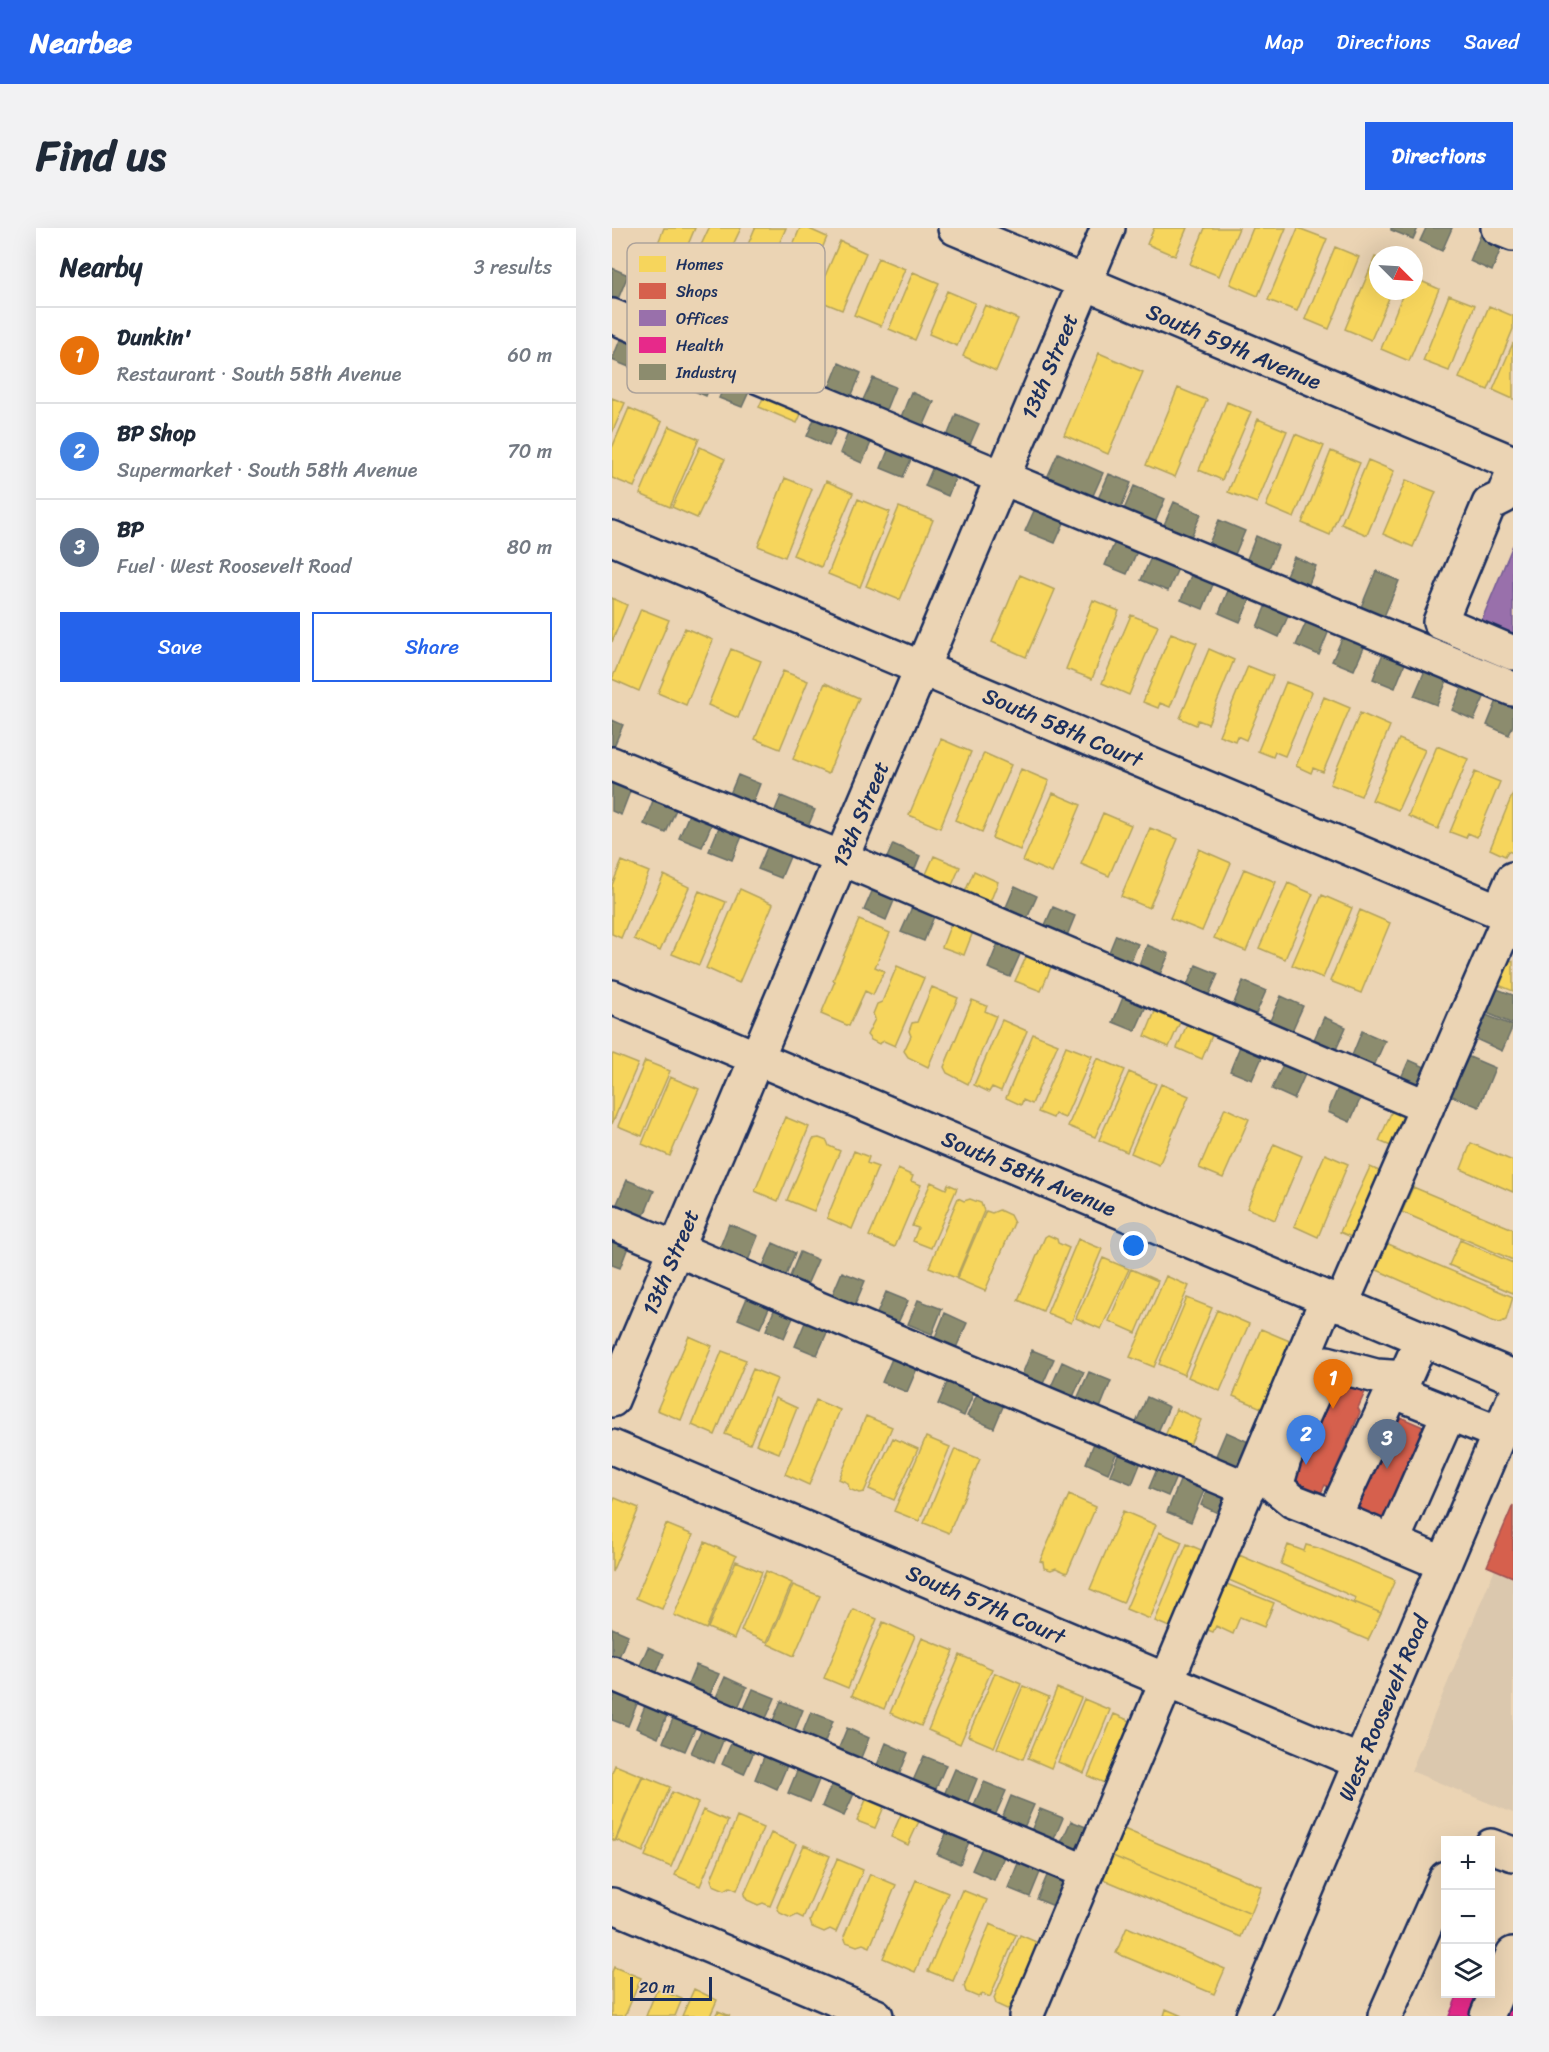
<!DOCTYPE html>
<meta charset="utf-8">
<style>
body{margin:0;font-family:Sriracha,sans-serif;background:#f2f2f3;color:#1f2937}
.controls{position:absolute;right:18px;bottom:18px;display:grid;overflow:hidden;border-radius:0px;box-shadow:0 6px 24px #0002}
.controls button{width:54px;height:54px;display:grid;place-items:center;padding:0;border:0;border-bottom:2px solid #e0e1e3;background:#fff;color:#1f2937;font:30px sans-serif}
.compass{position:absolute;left:757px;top:18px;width:54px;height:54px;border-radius:50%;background:#fff;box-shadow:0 6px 24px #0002;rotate:114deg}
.scale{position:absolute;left:18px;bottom:15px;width:82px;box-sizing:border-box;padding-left:6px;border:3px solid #1b2f5e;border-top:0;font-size:16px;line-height:21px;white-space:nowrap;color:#1b2f5e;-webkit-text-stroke:4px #ebd4b4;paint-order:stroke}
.you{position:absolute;left:522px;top:1018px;width:21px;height:21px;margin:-15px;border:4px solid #fff;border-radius:50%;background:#1a73e8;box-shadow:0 0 0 9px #1a73e833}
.badge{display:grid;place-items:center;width:39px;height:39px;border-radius:50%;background:#2563eb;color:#fff;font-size:20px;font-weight:700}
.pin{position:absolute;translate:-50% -50px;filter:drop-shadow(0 2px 3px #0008)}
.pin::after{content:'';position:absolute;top:32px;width:21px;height:18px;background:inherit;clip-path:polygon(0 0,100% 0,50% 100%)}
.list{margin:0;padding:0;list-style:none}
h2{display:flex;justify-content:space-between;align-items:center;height:78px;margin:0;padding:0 24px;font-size:26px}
h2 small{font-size:20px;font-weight:400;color:#747a83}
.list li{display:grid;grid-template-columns:39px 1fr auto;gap:18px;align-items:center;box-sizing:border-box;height:96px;padding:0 24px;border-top:2px solid #e0e1e3}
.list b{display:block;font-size:22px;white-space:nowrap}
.list p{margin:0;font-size:20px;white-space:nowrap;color:#747a83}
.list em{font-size:20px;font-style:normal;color:#747a83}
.actions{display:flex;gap:12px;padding:18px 24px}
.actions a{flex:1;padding:14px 0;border:2px solid #2563eb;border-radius:0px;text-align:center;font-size:21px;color:#2563eb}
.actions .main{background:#2563eb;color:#fff}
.icon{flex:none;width:33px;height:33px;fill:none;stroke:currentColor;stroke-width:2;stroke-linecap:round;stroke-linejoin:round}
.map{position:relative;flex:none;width:901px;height:1788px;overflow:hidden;border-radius:0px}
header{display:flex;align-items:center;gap:36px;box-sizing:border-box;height:84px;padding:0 30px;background:#2563eb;color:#fff}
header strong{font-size:28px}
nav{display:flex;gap:33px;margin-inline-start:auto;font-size:21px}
.intro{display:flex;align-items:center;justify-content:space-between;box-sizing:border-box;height:144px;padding:0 36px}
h1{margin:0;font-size:42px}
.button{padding:15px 27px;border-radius:0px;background:#2563eb;color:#fff;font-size:21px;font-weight:700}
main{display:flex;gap:36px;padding:0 36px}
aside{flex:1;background:#fff;border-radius:0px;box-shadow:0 6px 24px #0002}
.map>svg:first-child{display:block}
.built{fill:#dbc8ae}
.homes{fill:#f6d55c;stroke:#b4a35d;stroke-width:1.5}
.shops{fill:#d6604d;stroke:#9e5152;stroke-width:1.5}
.offices{fill:#9970ab;stroke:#735c94;stroke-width:1.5}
.health{fill:#e7298a;stroke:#aa2b7d;stroke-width:1.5}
.industry{fill:#8c8c6e;stroke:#6a7069;stroke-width:1.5}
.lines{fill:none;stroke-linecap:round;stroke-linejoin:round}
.minor-casing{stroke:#1b2f5e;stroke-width:38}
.major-casing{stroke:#1b2f5e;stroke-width:38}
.minor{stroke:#ebd4b4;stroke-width:33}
.major{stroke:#ebd4b4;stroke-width:33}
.labels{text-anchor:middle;stroke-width:6;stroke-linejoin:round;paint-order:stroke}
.street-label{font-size:22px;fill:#1b2f5e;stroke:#ebd4b4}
.key{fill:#ebd4b4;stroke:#ada29a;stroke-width:1.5}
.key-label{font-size:16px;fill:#1b2f5e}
</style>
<header>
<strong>Nearbee</strong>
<nav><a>Map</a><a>Directions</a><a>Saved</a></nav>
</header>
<div class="intro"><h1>Find us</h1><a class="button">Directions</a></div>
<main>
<aside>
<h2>Nearby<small>3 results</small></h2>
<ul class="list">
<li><span class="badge" style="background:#e8710a">1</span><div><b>Dunkin'</b><p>Restaurant · South 58th Avenue</p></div><em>60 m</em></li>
<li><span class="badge" style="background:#3f7fe0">2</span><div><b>BP Shop</b><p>Supermarket · South 58th Avenue</p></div><em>70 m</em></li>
<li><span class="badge" style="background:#5c6f8a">3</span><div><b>BP</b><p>Fuel · West Roosevelt Road</p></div><em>80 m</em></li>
</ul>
<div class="actions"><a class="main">Save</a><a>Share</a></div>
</aside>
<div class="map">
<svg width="901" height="1788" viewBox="0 0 901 1788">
<rect width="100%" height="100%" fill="#ebd4b4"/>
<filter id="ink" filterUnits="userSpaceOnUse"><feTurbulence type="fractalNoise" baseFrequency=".0167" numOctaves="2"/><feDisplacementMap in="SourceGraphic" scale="12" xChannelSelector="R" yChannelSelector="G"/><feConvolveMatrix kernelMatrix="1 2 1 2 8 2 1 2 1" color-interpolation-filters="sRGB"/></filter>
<g filter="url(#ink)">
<path class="built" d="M901,1297V1585L799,1543Z"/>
<path class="homes" d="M52,0H83L72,26L46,15Z
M97,0H129L110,40L84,28Z
M143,0H174L152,51L126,40Z
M188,0H195L215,9L191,66L165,55Z
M542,0H575L563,28L535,16Z
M593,0H627L607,48L578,36Z
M641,0H674L646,68L618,56Z
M686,0L715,11L685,83L656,72Z
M228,13L254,25L230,82L203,71Z
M723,19L747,29L717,101L693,91Z
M763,29L766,30V63H780L759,112L733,101Z
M266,30L293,41L269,98L242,87Z
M301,44L327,55L303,112L277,101Z
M802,50L827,61L797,133L769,121L792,63H802Z
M335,63L363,75L345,118L317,106Z
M837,67L863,77L837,143L811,133Z
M373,77L406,91L384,143L351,128Z
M877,78L901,88V101L876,162L847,150Z
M901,115V171L881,162Z
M487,125L531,144L496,226L452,207Z
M156,159L194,175L185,195L147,179Z
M566,160L595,172L563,249L534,237Z
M0,170L13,175L0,205Z
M615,174L639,184L610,252L587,242Z
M17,180L50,194L22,259L0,250V220Z
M646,191L675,203L645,275L616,264Z
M57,198L87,211L58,279L28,266Z
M683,206L712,218L682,290L654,278Z
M88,219L113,231L85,290L60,279Z
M719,223L748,235L718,307L690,295Z
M756,232L782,243L755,307L729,296Z
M173,250L200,261L173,329L146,318Z
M794,252L824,264L801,319L771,306Z
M214,253L241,265L209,339L181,327Z
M246,271L278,284L248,359L216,346Z
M287,279L321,292L288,372L254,358Z
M408,347L443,362L414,429L380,414Z
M0,370L15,377L0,414Z
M481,372L507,383L480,451L454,441Z
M29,381L57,392L27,463L0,451Z
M519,387L546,398L517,467L490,455Z
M73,400L101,412L74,477L46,465Z
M559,405L585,415L558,479L548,475L546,480L531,474Z
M119,421L149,433L126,490L96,477Z
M597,421L622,432L596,496L586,492L584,497L568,490Z
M636,438L661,448L634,512L625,508L623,513L607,507Z
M171,443L196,453L168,521L143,511Z
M674,454L700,464L673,528L663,524L661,529L646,523Z
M213,455L247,470L216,546L181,531Z
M712,469L738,480L711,544L701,540L699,545L684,538Z
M748,485L778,498L749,568L718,556Z
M329,511L359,524L328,600L297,587Z
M787,511L813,522L786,582L760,572Z
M825,518L856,531L826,601L796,588Z
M372,525L399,537L370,604L343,592Z
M409,541L437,553L408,622L380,610Z
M863,544L888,554L865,609L856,605L854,610L838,604Z
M441,565L469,577L440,645L411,633Z
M901,565V625L896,623L893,628L878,621Z
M491,585L519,597L497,648L469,636Z
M538,600L566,611L537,680L509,668Z
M587,621L619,635L590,703L558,690Z
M322,628L348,639L337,664L311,653Z
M10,633L37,644L9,710L0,706V657Z
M632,641L664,654L634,723L602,710Z
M362,643L386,654L375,682L350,671Z
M52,647L77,659L48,723L22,711Z
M676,655L701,666L673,731L647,720Z
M128,661L161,676L127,755L94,740Z
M87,663L114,674L87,737L60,726Z
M710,667L740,680L711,750L680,737Z
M748,682L778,695L749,765L718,753Z
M247,692L278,705L263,739L272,743L261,767L253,763L237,798L209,786L223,753L221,752Z
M340,693L362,701L352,727L330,719Z
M415,727L440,737L429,763L403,753Z
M895,731L901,733V763L884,756Z
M285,738L312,750L283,818L272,813L267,816L259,812L255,807L263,791L261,786L265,776L270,774Z
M320,759L346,770L316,839L296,829L292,823L299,808L297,803L300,795L305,794Z
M360,772L375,778L373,783L384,788L356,856L335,845L332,839Z
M544,781L569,792L557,819L533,808Z
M390,792L415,803L389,863L380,859L377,864L362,857Z
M576,794L601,805L590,831L565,820Z
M421,806L446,816L420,876L411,872L409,877L394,870Z
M454,818L480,828L453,890L443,886L441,890L426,884Z
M1,826L26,836L0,896V828Z
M485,830L513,842L483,909L456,898Z
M33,833L58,843L30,908L6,898Z
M517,844L544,856L515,924L487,912Z
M58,849L87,861L58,928L30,916Z
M549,856L577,868L547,937L519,925Z
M782,878L808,889L793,924L767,913Z
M613,880L637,891L611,950L587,940Z
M173,889L197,899L166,973L143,963Z
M207,910L215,913L217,918L228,923L202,983L175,972L201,911Z
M859,915L901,933V964L849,941Z
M662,916L690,928L663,992L635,980Z
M242,923L257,929L255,935L266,939L240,1001L215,990Z
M713,926L736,936L706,1009L682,998Z
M758,939L783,950L753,1015L728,1004Z
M286,941L301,948L299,953L309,957L283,1019L257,1008Z
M319,954L334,961L336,956L345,960L319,1020L301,1013L306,1000L300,998Z
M801,959L901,1001V1032L790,984Z
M346,970L352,973L358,971L369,975L372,983L344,1050L317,1039Z
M387,982L398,987L402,995L373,1063L345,1051L374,983L380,985Z
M436,1007L445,1011L446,1015L457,1020L431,1083L406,1072L433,1009Z
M466,1011L490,1021L459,1095L435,1085Z
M848,1012L901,1035V1065L837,1037Z
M774,1015L901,1069L894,1092L888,1095L880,1093L763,1041Z
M491,1030L517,1041L489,1101L464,1090Z
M519,1041L546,1053L524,1105L497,1093Z
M554,1048L577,1058L542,1139L518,1129Z
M575,1070L600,1080L572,1147L547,1136Z
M605,1082L637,1096L608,1163L576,1149Z
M649,1101L680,1114L652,1181L621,1168Z
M77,1108L100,1118L69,1192L45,1182Z
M110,1123L134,1132L103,1207L80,1197Z
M141,1141L165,1151L138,1216L113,1206Z
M163,1170L185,1180L167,1225L144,1216Z
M204,1172L228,1182L197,1257L173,1246Z
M564,1181L589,1192L577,1219L553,1208Z
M254,1188L280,1199L252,1264L247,1265L237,1261L236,1255L227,1251Z
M314,1209L338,1219L307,1293L282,1283Z
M281,1210L306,1221L282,1272L257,1261Z
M343,1221L368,1231L337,1305L312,1295Z
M457,1267L484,1279L455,1345L444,1340L439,1342L432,1340L431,1334L428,1333Z
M3,1270L27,1280L0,1344V1276Z
M511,1283L544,1297L511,1375L478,1361Z
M54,1296L81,1307L50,1381L24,1370Z
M547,1304L570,1314L538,1391L514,1381Z
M93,1314L124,1328L94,1401L62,1387Z
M575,1316L601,1327L569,1404L543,1393Z
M676,1317L692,1323L694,1317L706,1320L783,1352L769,1385L742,1374L744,1370L669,1336Z
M627,1327L743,1376L742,1374L769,1385L756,1412L617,1352Z
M124,1333L150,1344L122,1411L96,1400Z
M154,1343L180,1355L155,1414L129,1403Z
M612,1355L662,1375L652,1399L628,1389L621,1406L604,1398L601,1404L593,1401Z
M181,1357L208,1368L182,1428L156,1416Z
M241,1381L265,1391L236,1460L212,1450Z
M271,1394L303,1408L272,1481L240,1467Z
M310,1410L342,1423L309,1498L278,1485Z
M348,1427L380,1441L348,1516L316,1502Z
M383,1445L409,1456L382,1519L356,1508Z
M411,1458L437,1469L411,1531L385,1520Z
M445,1460L469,1470L439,1540L416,1530Z
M472,1471L498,1482L472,1545L446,1534Z
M502,1486L528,1497L502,1559L476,1548Z
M3,1537L30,1548L3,1613L0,1611V1545Z
M31,1548L58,1559L31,1624L4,1612Z
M60,1564L86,1575L59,1639L33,1628Z
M256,1567L274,1574L263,1600L245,1593Z
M91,1582L116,1593L88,1658L63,1647Z
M291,1582L308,1591L296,1617L279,1609Z
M125,1589L151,1600L125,1662L118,1659L113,1662L101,1657L99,1651Z
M507,1599L650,1659L639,1686L496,1626Z
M159,1605L184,1616L158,1678L151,1675L146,1677L135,1672L132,1667Z
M192,1617L218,1628L191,1690L185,1687L179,1690L168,1685L165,1679Z
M496,1626L639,1686L629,1709L486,1649Z
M225,1631L251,1642L224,1704L218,1701L212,1704L200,1699L198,1693Z
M258,1646L284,1657L258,1719L251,1716L245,1718L234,1714L232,1708Z
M304,1652L336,1665L303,1744L271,1730Z
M350,1662L375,1672L341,1753L316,1743Z
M378,1696L404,1707L378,1769L371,1766L366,1769L354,1764L352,1758Z
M515,1699L613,1741L602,1766L504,1725Z
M408,1707L434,1718L401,1778L395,1781L384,1776L382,1770Z
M2,1739L29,1750L13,1788H0V1744Z
M45,1761L70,1771L63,1788H34Z
M82,1761L105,1772L98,1788H70Z
M554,1781L570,1788H552Z
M106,1783L118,1788H103Z"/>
<path class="shops" d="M724,1142L757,1155L746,1180L748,1184L716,1259L713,1257L706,1271L672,1252Z
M774,1183L818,1202L775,1300L731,1281Z
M901,1277V1349L875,1338Z"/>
<path class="offices" d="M901,317V410L868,396Z"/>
<path class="health" d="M901,1760V1788H837L846,1766H879Z"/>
<path class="industry" d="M779,0H806L801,11L779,2Z
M814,0H840L830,23L808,13Z
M869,6L891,15L880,43L858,33Z
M0,40L16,47L6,71L0,69Z
M10,107L32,117L22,141L0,132Z
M82,133L104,143L94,168L71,158Z
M227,135L249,145L239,169L217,160Z
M118,145L141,155L130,179L107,170Z
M261,150L283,159L273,184L250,174Z
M299,164L322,174L311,199L289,189Z
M205,184L228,193L217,218L195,208Z
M344,186L367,196L356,221L334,211Z
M238,200L261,210L250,235L228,225Z
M279,215L302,225L291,249L269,240Z
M446,225L491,245L479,272L434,252Z
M323,234L346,243L336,268L313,258Z
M497,246L519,255L508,282L485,273Z
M522,258L553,271L542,297L511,284Z
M426,274L456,286L443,315L413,303Z
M562,274L589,286L578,311L551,299Z
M607,292L633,303L621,331L595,320Z
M644,308L666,318L655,345L633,336Z
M505,309L527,319L515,346L493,337Z
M541,325L568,336L556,363L529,352Z
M682,329L704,338L695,361L672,352Z
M764,343L787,353L770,393L747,384Z
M580,345L602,354L591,381L569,372Z
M618,358L640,367L628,394L607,385Z
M656,372L679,381L667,409L645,399Z
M696,390L718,400L707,427L684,417Z
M732,406L754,415L742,442L720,433Z
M772,423L794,433L783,460L761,451Z
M814,440L836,450L825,477L802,468Z
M852,455L874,465L862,492L840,482Z
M886,470L901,476V497L897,507L875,497Z
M0,492L11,497L0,523Z
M126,547L148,556L138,582L115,573Z
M0,553L19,561L9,587L0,583Z
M169,568L203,582L192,608L158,594Z
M42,570L65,579L54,605L32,596Z
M78,584L101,593L90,619L67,610Z
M108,597L131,606L120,632L97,623Z
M157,615L180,624L169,650L146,641Z
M281,616L308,628L298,653L270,641Z
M403,658L425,668L413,695L391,686Z
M262,659L284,668L274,692L252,682Z
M301,677L323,686L312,713L289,704Z
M441,679L463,688L452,715L429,706Z
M504,707L526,716L515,743L493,734Z
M387,713L410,722L398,749L376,740Z
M535,717L557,726L545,753L524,744Z
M584,737L606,746L594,773L572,764Z
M631,753L654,763L642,790L620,780Z
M885,761L901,767V796L875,785Z
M512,767L535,776L523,803L501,794Z
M669,768L691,778L679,805L657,795Z
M874,787L901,798L890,823L864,811Z
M712,789L734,799L722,826L700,816Z
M750,803L773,813L761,840L739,830Z
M629,816L652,825L640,852L618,843Z
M855,828L883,840L867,879L838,867Z
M797,832L826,845L814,872L785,859Z
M672,834L694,844L682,871L660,861Z
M727,857L750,867L738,894L716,884Z
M15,952L42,963L31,990L4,978Z
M117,996L146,1008L135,1035L106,1024Z
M0,1007L18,1014L8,1040L0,1037Z
M161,1015L183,1025L173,1050L150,1040Z
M188,1024L206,1032L194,1059L177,1051Z
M230,1044L253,1053L242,1079L219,1070Z
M138,1063L160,1073L148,1100L126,1091Z
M274,1064L296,1073L285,1097L264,1088Z
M306,1072L330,1081L320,1106L296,1096Z
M165,1075L184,1083L172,1110L154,1102Z
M333,1085L355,1095L343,1122L322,1112Z
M195,1090L217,1100L205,1127L183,1118Z
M420,1122L442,1131L430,1158L409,1149Z
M282,1126L307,1136L295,1164L270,1154Z
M450,1134L472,1144L460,1171L438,1161Z
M477,1144L499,1153L488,1180L465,1171Z
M337,1150L363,1162L352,1188L326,1176Z
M367,1162L393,1174L382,1200L355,1188Z
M535,1169L557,1179L545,1206L523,1197Z
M614,1204L641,1216L630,1241L603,1230Z
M485,1208L508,1217L496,1245L474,1235Z
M509,1220L531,1229L520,1256L498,1247Z
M548,1234L567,1242L556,1268L537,1260Z
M570,1248L594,1258L579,1294L555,1284Z
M598,1254L621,1263L610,1287L589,1277Z
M0,1400L16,1407L5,1434L0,1432Z
M36,1419L52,1426L43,1449L26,1442Z
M84,1437L107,1446L95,1473L73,1464Z
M113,1449L135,1459L123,1486L101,1476Z
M141,1461L163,1470L151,1497L129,1488Z
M5,1462L27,1471L16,1498L0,1492V1474Z
M35,1473L57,1482L46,1510L24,1500Z
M169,1473L191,1482L180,1509L158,1500Z
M199,1484L221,1493L210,1521L188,1511Z
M63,1486L85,1496L73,1523L51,1514Z
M91,1498L113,1508L102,1535L79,1525Z
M235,1500L257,1510L246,1537L224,1527Z
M122,1509L144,1519L132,1546L110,1536Z
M274,1515L296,1525L285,1552L263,1542Z
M154,1524L177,1533L165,1561L143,1551Z
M312,1528L334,1537L322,1565L300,1555Z
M187,1538L209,1547L198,1574L176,1565Z
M343,1541L365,1551L354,1578L331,1569Z
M222,1551L244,1561L232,1588L210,1578Z
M372,1554L394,1563L382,1590L360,1581Z
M399,1568L422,1577L410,1604L388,1595Z
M428,1581L451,1590L439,1618L417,1608Z
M459,1593L481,1602L469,1629L447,1619Z
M337,1599L359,1609L348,1636L325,1626Z
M372,1615L394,1624L382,1652L360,1642Z
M407,1633L429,1642L418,1669L396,1660Z
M437,1643L459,1653L447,1680L425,1671Z"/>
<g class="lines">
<g class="minor-casing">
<path id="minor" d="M343,0L901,235
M886,0L901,6
M0,88L901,461
M901,244L891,269L877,276L828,394L901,425
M0,310L901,689
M0,536L229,630L815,879
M887,683L901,651
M0,769L901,1149
M0,994L636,1261
M729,1077L898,687
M810,1111L786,1165L779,1166L722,1289L832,1336
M786,1165L887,1205
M0,1172L496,0
M0,1219L748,1534
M722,1289L681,1273L664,1259L672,1231L715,1135L764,1148L793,1150
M780,1314L837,1185
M0,1445L474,1644
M879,1618L901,1626
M0,1677L264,1788
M414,1788L715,1071
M773,1788L834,1650
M875,1788L901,1726"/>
</g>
<g class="major-casing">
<path id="major" d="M641,1788L901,1173"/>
</g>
<use href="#minor" class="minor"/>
<use href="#major" class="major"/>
</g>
</g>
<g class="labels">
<g class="street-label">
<text transform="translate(622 118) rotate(23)" y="8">South 59th Avenue</text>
<text transform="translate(437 138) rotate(-67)" y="8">13th Street</text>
<text transform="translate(451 499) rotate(23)" y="8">South 58th Court</text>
<text transform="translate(248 586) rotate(-67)" y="8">13th Street</text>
<text transform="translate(417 945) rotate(23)" y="8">South 58th Avenue</text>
<text transform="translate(58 1034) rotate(-67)" y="8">13th Street</text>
<text transform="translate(374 1376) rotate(23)" y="8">South 57th Court</text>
<text transform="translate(771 1480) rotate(-67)" y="8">West Roosevelt Road</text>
</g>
</g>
<rect x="15" y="15" width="198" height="150" rx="9" class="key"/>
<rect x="27" y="28" width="27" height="16" fill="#f6d55c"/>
<rect x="27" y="55" width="27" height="16" fill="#d6604d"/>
<rect x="27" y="82" width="27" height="16" fill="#9970ab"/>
<rect x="27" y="109" width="27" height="16" fill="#e7298a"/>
<rect x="27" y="136" width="27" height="16" fill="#8c8c6e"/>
<g class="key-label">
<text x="64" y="42">Homes</text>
<text x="64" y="69">Shops</text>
<text x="64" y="96">Offices</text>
<text x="64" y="123">Health</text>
<text x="64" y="150">Industry</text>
</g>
</svg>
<div class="controls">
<button>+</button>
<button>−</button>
<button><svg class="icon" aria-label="layers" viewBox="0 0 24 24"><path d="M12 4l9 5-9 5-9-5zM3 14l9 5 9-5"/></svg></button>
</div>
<svg class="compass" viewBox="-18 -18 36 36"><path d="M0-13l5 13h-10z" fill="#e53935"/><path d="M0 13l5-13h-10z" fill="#747a83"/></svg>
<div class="scale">20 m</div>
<div class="you"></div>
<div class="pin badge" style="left:721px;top:1181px;background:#e8710a">1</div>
<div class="pin badge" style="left:694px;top:1237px;background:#3f7fe0">2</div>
<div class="pin badge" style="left:775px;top:1241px;background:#5c6f8a">3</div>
</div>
</main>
